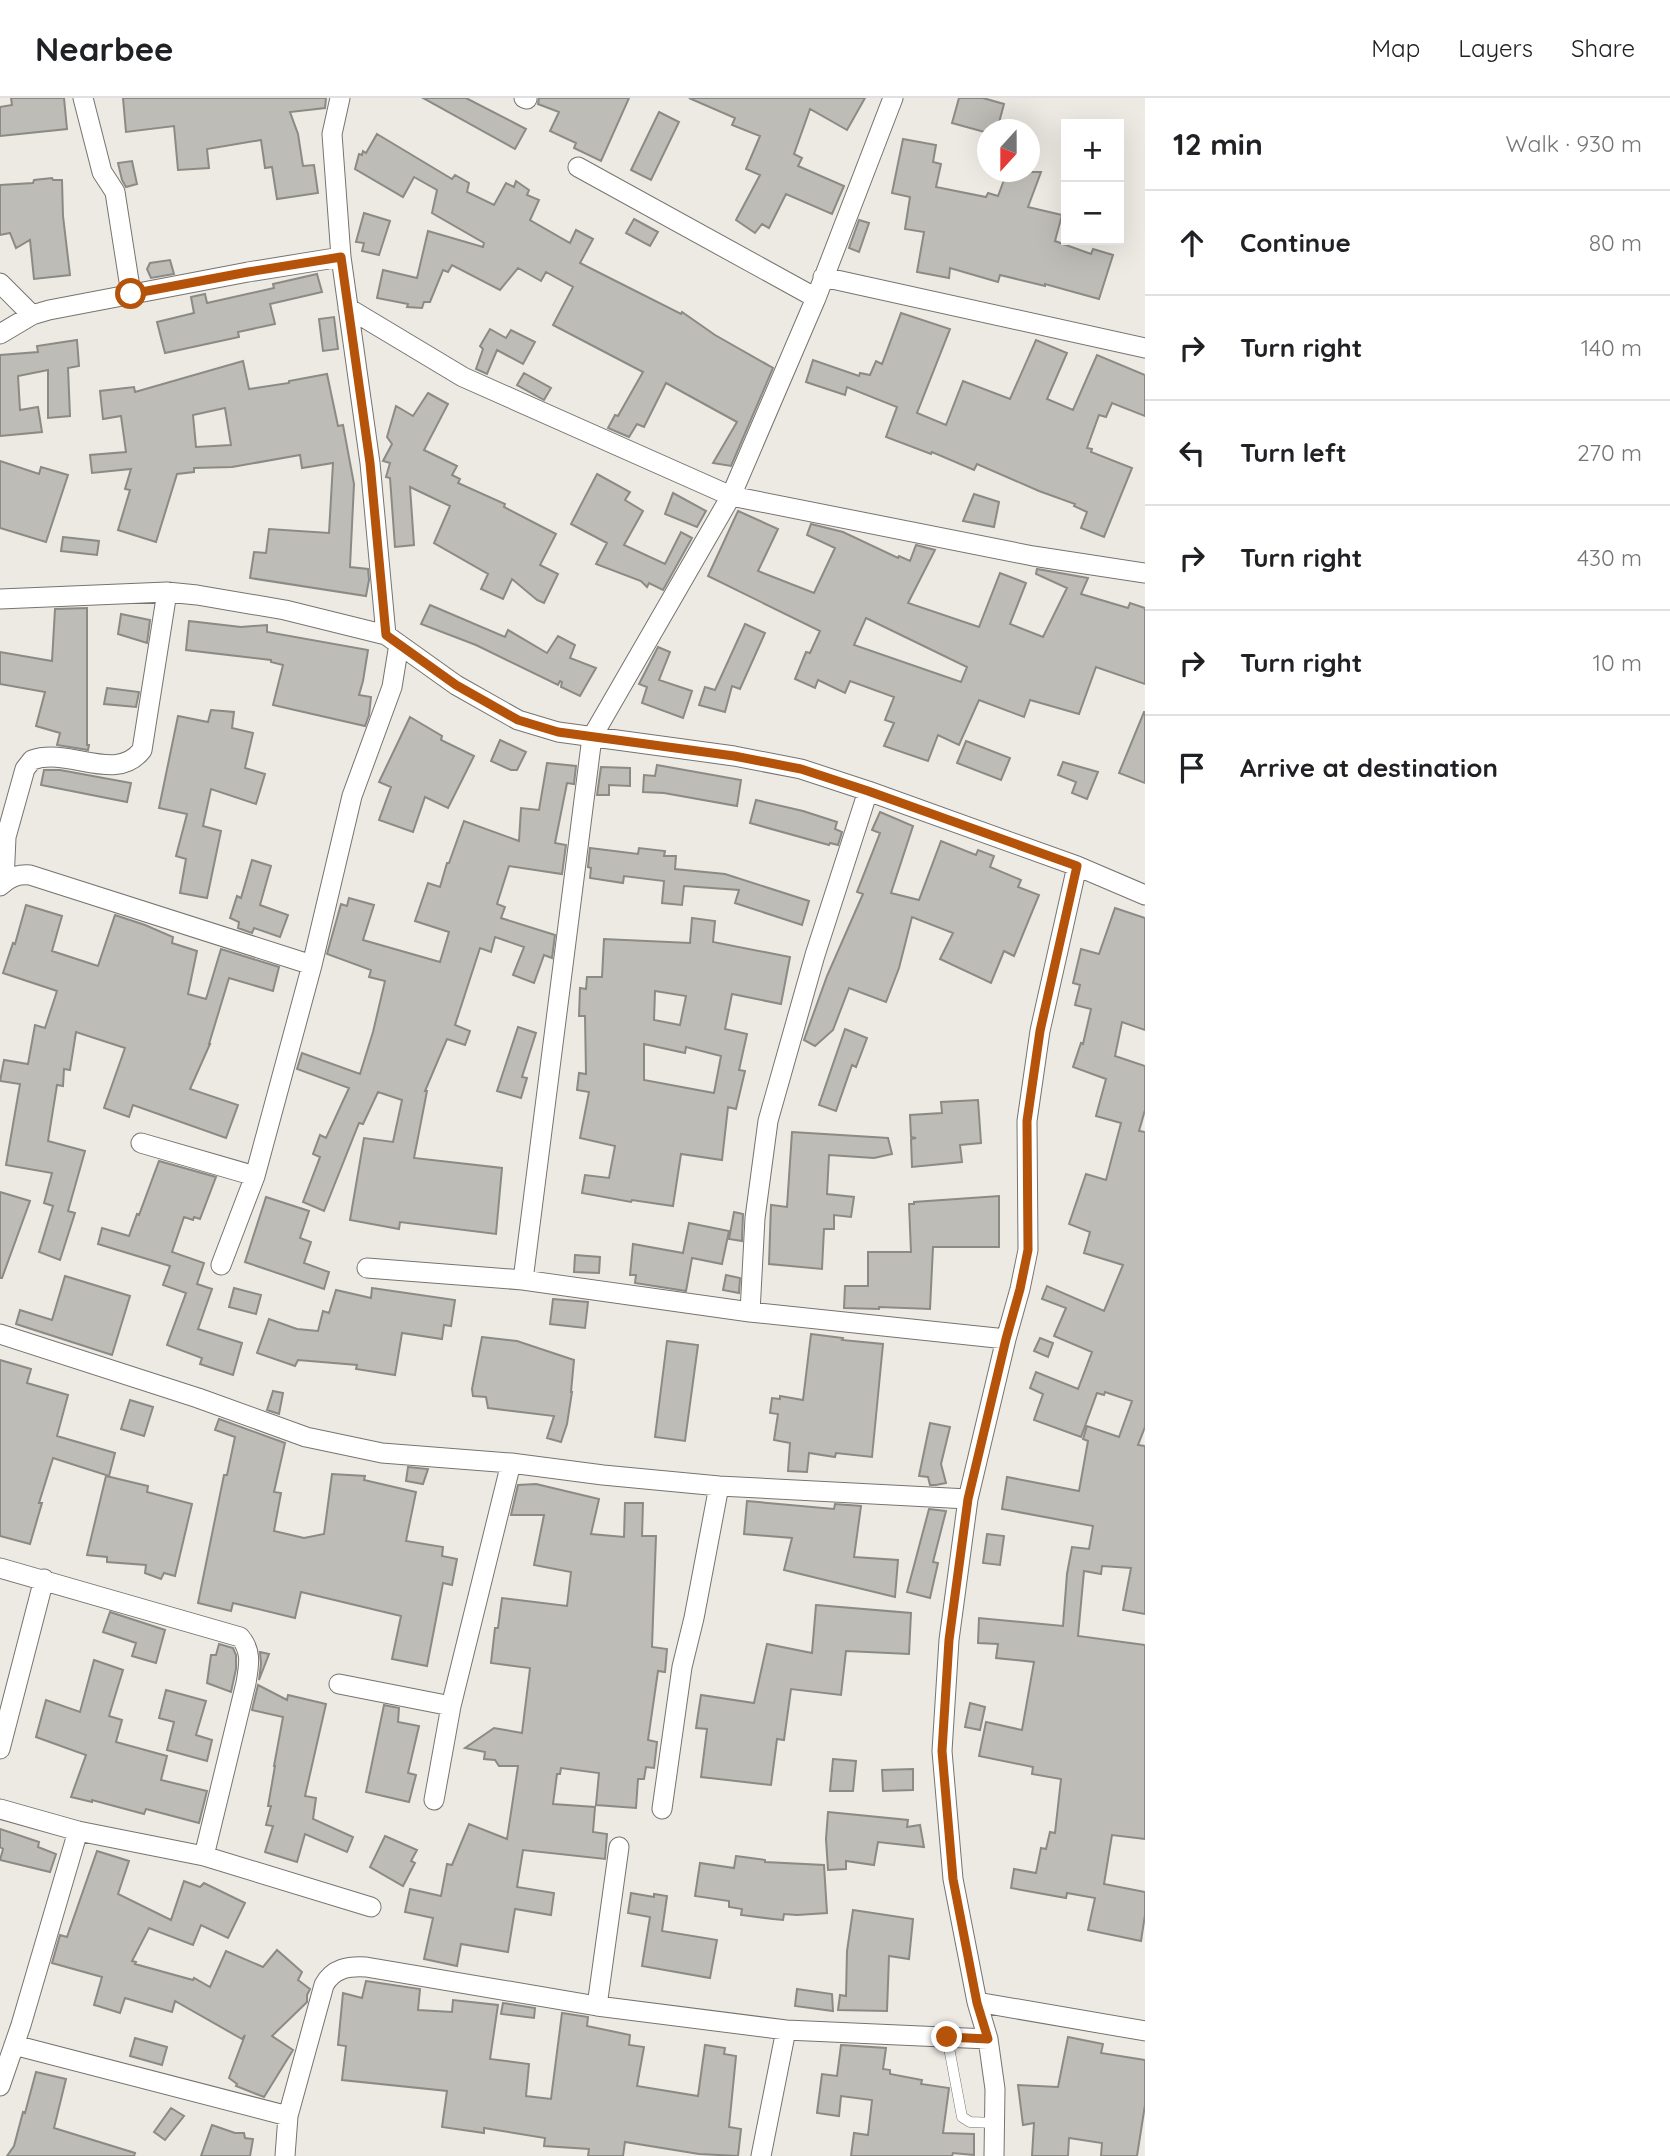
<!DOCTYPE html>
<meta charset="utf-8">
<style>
body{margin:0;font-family:Quicksand,sans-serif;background:#f6f6f6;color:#202124}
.controls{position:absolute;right:21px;top:21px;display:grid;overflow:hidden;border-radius:0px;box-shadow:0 7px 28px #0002}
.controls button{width:63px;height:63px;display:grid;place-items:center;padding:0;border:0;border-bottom:2px solid #e0e0e0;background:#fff;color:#202124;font:35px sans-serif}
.compass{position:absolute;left:977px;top:21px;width:63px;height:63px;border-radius:50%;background:#fff;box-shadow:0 7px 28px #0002;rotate:201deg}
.stop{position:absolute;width:21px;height:21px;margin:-16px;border:5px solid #b45309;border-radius:50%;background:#fff}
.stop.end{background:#b45309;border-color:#fff;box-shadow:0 2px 7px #0008}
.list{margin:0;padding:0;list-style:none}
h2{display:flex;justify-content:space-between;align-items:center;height:91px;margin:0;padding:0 28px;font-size:30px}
h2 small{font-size:23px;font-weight:400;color:#757577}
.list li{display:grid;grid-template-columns:46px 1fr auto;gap:21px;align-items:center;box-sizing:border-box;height:105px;padding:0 28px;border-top:2px solid #e0e0e0}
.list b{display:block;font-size:26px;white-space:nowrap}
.list em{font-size:23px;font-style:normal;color:#757577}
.icon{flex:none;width:38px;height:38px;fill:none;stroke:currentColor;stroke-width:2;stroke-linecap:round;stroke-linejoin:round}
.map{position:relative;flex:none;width:1145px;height:2058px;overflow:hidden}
header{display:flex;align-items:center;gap:42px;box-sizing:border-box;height:98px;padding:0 35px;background:#fff;border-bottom:2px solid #e0e0e0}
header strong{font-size:33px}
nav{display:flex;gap:38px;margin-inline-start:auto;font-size:24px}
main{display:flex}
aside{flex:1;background:#fff}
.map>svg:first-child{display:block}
.building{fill:#bdbcb6;stroke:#8b8a84;stroke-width:2;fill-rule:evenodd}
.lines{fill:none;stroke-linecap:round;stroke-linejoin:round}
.lane-casing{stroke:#77746f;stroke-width:11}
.street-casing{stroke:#77746f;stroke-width:21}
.lane{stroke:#fff;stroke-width:10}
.street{stroke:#fff;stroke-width:19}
.route{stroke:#b45309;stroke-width:9}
</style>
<header>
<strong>Nearbee</strong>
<nav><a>Map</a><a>Layers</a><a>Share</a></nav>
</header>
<main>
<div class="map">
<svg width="1145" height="2058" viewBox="0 0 1145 2058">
<rect width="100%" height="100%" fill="#ede9e3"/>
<path class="building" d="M11,0H64L67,31L0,38V9L12,7Z
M123,0H326L325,10L290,14L298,36L303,68L314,67L318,95L277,101L272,69L265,70L261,42L207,51L209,70L178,72L174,28L126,34Z
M423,0H466L526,31L515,51Z
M539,0H629L601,63L574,50L576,45L550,33L559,14L538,6Z
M689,0H865L847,32L810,11L794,56L802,60L798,68L844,88L832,116L786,96L769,130L762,126L755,135L736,122L760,77L746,71L760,38L732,27L735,20Z
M959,0H983L1004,6L997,32H988V35L952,25Z
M659,14L679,24L651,82L631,72Z
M377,36L452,81L455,77L469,85L467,94L494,107L506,85L514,89L516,83L529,92L527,97L539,102L530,122L570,145L576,132L593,141L580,165L681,216L682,214L715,237L773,270L731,368L713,365L737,324L666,285L644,329L637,326L629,339L608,330L615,317L618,318L643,274L553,227L573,189L546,174L541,183L518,170L500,192L452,167L448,174L443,172L430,204H424L422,210L407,209L408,206L377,200L383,172L417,180L428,133L483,149L484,145L432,115L437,92L414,79L403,99L355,71L359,56L362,57L363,53L366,55Z
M903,41L936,47L933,64L941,66L936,89L986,99L988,95L998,98L1007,74H1041L1028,109L1062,117L1055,143L1091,156L1093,151L1113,157L1099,201L1045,186V188L1000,177L998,184L950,170L949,180L917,174L924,134L905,131L910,99L892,95Z
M132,63L137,86L126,89L122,82L118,65Z
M52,80L53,82H62L63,118L70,177L34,181L30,142L16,150L10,135L0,137V87L33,85L34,82Z
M364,115L390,123L379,157L362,153L364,145L356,144Z
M634,121L658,134L650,148L626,135Z
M859,122L869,125L859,154L849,150Z
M170,162L174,176L151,180L147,171L150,165Z
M317,176L322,194L270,206L275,226L238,234L239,239L165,255L157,224L194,215L191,199L205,196L207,205L274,190L273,186Z
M901,215L950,231L917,315L946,327L963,283L1010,301L1036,242L1067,255L1047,301L1073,312L1097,257L1145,277V318L1112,305L1106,319L1099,317L1087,350L1092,351L1091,354L1132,370L1104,439L1081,430L1087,414L1074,408L1075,406L1039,393L977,366L974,372L932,354L931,356L886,339L897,309L847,289L845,297L806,284L813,262L859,278L860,275L870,277L876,263L882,266Z
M334,219L338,251L323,253L319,221Z
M490,231L506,240L511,232L535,244L523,266L497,252L487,276L476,271L483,251L480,248Z
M77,242L79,268L68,270L70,318L48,320V272L18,278L20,312L38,309L42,334L0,338V257L38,254L37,248Z
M243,263L249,291L289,285V283L327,276L338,328L343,327L354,386L350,469L368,471L369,482L366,498L250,480L254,454L266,455L269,431L329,435L333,365L302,370L300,357L232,369L194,370V374L177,376L156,444L118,432L130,392L125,391L131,371L92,375L90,357L126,354L121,318L103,321L100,293L134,289L135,294ZM225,310L231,347L196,349L193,317Z
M524,275L551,290L544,302L517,287Z
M428,295L448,306L424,352L457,368L452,377L460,381L458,385L505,406L504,409L556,436L540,467L558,476L544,505L537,502L512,481L503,501L481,491L488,476L434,445L450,408L410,389L414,447L395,449L390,380L386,379L390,365L383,363L392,346L387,339L396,308L413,318Z
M0,363L39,376L41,369L68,377L46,444L0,430Z
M597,376L630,394L625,402L643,413L624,447L665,466L681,434L692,440L663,492L649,485L647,489L641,483L596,466L607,445L571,426Z
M673,395L706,413L697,429L665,416Z
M974,396L999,404L994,429L963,423Z
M738,413L778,431L758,473L814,495L835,450L807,437L811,426L843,434L898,460L899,458L910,463L916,447L935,452L908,505L979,529L1000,475L1026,485L1010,526L1043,539L1067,490L1036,476L1037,471L1088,480L1081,496L1128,510L1130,505L1145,510V586L1096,569L1079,616L1030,602L1024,619L979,602L959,647L938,637L928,663L884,648L894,625L885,622L894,599L850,583L845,595L818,582L815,590L795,581L806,554L810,555L820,533L708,478ZM866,520L967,569L961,584L854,547Z
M63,439L99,443L97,457L61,453Z
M430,507L505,539L508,532L547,555L558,538L575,547L570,560L596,570L580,598L561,589L562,584L560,583L558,587L476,547L421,526Z
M87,510V647H89L88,652L57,647L60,635L36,628L45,594L0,586V554L52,563L55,511Z
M121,516L150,522L147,545L118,536Z
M189,523L241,529L267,527V534L368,552L363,583L359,597L371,599L369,617L365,628L273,607L283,567L271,564V562L186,552Z
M745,526L765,535L740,591L732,588L725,614L699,607L705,589L715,592Z
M658,549L670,554L659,582L692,593L683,620L642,605L647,589L639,586Z
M107,590L139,594L136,609L104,606Z
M211,612L234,614L232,630L253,635L245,670L265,676L256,706L211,691L203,728L221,733L207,800L180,795L186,761L176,758L187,716L159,710L178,618L208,624Z
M1144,614H1145V685L1119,675Z
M410,619L442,638L441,642L474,658L448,710L425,699L413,734L379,722L391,689L379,684Z
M500,642L526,654L517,672H511L491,663Z
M966,643L1010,660L1001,682L957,665Z
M1063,664L1098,674L1087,701L1072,695L1076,684L1058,677Z
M547,665L576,668L574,686L567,685L555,745L566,747L562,776L509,768L497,806L505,809L501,820L555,837L552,860L544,857L534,885L513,877L524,849L495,839L491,854L480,850L455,927L470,933L465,947L447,941L425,993H427L414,1060L502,1070L496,1136L400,1124L399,1131L350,1122L364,1040L393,1044L402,1002L378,994L363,1026L359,1025L324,1113L303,1104L320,1059L313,1056L320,1037L326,1040L349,990L297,971L302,955L360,976L373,934L385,883L369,879L371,872L327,856L341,806L347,808L349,800L374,807L363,842L440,864L449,834L415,823L428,785L440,789L447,765H449L464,723L519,743L521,710L539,712Z
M657,667L741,682L737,708L664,695L643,694L644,677L655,678Z
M601,669L630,670V688L609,687V697H597Z
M44,672H60L131,685L127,704L41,687Z
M756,702L803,713L837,724L835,731L842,734L838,747L830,745L829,747L750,725Z
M880,714L913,728L891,795L919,802L941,743L976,757L978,752L994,758L990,769L1021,782L1018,789L1039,797L1014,858L1004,853L991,885L940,861L953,835L912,819L899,870L886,904L849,890L833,932L815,948L804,942L827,878L863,796L857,794L880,735L872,732Z
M590,750L638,756L639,750L665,753L664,758H676L675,771L725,776L809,803L802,827L735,805L739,792L684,788L682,807L662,805L664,783L624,778L623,785L590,780L591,770L588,769Z
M252,762L271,768L260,807L288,817L280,839L254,830L252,835L238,830L239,824L230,820L237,798L241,800Z
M26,807L62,818L52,853L98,868L115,817L145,827L173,839L172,845L197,853L188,896L206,901L221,851L279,869L273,893L229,880L209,946H210L190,991L238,1007L226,1040L133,1007L129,1019L104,1010L125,950L76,934L70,972L64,971L63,988L57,987L48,1043L85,1053L68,1113L75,1115L60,1162L39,1154L53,1108L44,1105L52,1075L6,1067L20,986L0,983L4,962L28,966L35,927L45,930L57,893L3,875L13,845L15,846Z
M1115,810L1145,820V932L1122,924L1115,958L1145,968V1012L1139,1033L1145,1034V1329L1138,1347L1145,1348V1516L1123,1512L1131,1470L1102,1468L1101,1476L1084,1473L1078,1538L1145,1547V1741L1112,1737L1104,1786L1145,1794V1817L1141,1843L1088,1832L1095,1800L1067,1795L1066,1800L1011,1790L1014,1771L1036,1775L1041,1750L1046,1751L1050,1734L1055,1735L1061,1681L1032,1676L1033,1669L979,1658L986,1624L1022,1632L1034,1564L996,1560L998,1546L978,1545L979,1520L1063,1528L1067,1476L1072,1449L1089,1451L1093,1428L1002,1411L1007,1379L1079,1393L1088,1343L1083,1341L1087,1328L1119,1339L1132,1303L1105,1294L1104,1297L1097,1295L1081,1339L1034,1322L1043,1296L1030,1290L1036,1274L1078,1291L1092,1254L1054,1238L1066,1210L1042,1201L1047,1188L1104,1213L1123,1167L1084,1155L1090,1134L1069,1126L1086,1076L1106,1082L1121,1025L1096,1018L1106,981L1073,969L1081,945L1083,946L1091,911L1075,907L1080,887L1073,885L1081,851L1099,856Z
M692,820L715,823L713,844L790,859L781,906L732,896L725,931L747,936L739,972L745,973L736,1011L728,1009L722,1062L681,1056L673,1108L632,1102L631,1104L582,1095L585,1077L609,1080L615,1048L580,1040L589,994L577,992L579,975L586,976L585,918H579L580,890L586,891L587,879H602L604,841L690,845ZM655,893L686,898L680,927L654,922ZM644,946L685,955L686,949L721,958L714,995L644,982Z
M518,929L536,935L522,979L527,980L521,1000L497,993Z
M845,931L867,940L856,969L852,967L836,1013L819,1007Z
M978,1002L981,1045L960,1047L962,1064L912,1069L911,1041L916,1040L911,1039L910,1017L942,1015L941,1004Z
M792,1034L888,1040L892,1056L874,1060L829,1057L827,1096L854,1099L851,1119L834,1117V1131H824L822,1171L769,1166L771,1107L787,1109Z
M159,1063L216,1079L200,1121L194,1119L193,1122L184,1119L172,1154L204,1165L197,1186L212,1191L198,1231L242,1245L233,1277L200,1266L202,1260L167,1247L186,1195L163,1187L170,1168L98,1146L102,1130L129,1138L137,1116L139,1117Z
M0,1094L30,1103L2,1180H0Z
M999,1098V1149H933L930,1211L879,1209V1211L844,1210L845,1188H868V1154H911L909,1106H914V1104Z
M266,1099L309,1113L300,1140L311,1144L304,1165L329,1174L324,1191L245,1164Z
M734,1114L743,1116L742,1143L729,1141Z
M689,1125L729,1133L722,1166L692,1160L686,1193L635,1185L636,1177H630L633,1146L683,1155Z
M575,1157L600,1159L599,1175L574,1174Z
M726,1177L740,1180L739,1195L723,1192Z
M65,1178L130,1198L112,1257L16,1226L20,1212L52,1222Z
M234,1190L261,1197L256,1216L229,1209Z
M372,1190L455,1202L451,1228L444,1227L442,1241L402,1235L395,1277L356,1271L357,1267L298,1262L295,1268L257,1255L269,1221L297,1231L318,1233L323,1213L329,1215L336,1192L371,1200Z
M553,1201L588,1204L585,1230L550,1226Z
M811,1236L843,1240L842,1242L883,1246L872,1359L836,1355L835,1359L809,1355L807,1374L788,1373L790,1345L774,1342L778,1316L770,1315L772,1300L780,1301V1298L803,1302Z
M482,1239L517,1243L574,1262L571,1294H572L567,1326L561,1344L547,1340L554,1318L488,1310L486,1299L473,1298L472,1291Z
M1040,1240L1053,1245L1048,1259L1034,1253Z
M667,1243L698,1247L685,1343L655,1339Z
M0,1262L31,1271L27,1285L68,1297L57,1338L115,1355L109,1378L53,1360L39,1405H42L30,1446L0,1438Z
M273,1293L283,1295L279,1316L267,1312Z
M130,1302L153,1309L144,1338L121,1331Z
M219,1321L285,1345L274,1394L281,1395L274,1433L304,1440L324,1436L332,1376L365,1378L364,1382L416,1394L406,1443L443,1449L442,1458L457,1461L452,1487L443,1485L427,1568L392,1561L401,1518L301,1494L295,1520L233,1505L231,1513L198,1505L224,1377H227L235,1339L215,1332Z
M930,1325L950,1329L941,1366L946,1385L936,1387H930L928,1379L919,1378Z
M408,1369L428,1371L423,1386L406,1383Z
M106,1378L148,1388L147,1394L192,1406L175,1478L164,1475L161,1481L145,1475L146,1467L107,1464V1459L87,1457Z
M536,1386L599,1401L591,1436L624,1439L625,1405H643L642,1438H656L652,1549L667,1551L665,1574L658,1573L648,1642L657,1644L654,1670L646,1669L644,1681H638L636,1710L596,1707L599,1675L561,1670L560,1676H557L553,1706L595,1709L593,1734L607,1736L605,1761L523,1752L517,1789L554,1795L551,1817L515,1811L508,1854L461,1846L457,1868L424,1861L433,1820L405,1814L410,1791L441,1798L447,1766L452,1767L469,1726L507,1741L518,1668H499L495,1662L484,1661L485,1654L465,1650L494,1630L522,1635L530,1570L491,1565L495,1530H498L502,1500L567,1508L571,1474L534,1467L544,1417H511L518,1387Z
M747,1403L834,1411L835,1406L861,1408L854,1459L898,1462L895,1499L784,1472L792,1440L744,1436Z
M929,1411L946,1413L933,1464L938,1465L930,1500L907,1494Z
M987,1436L1004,1438L1000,1467L983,1465Z
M816,1507L911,1515L909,1556L846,1553L841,1597L791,1591L784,1642L777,1641L771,1687L701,1679L707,1631L696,1630L701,1597L754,1605L767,1546L812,1555Z
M110,1514L165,1532L156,1565L132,1558L136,1545L103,1534Z
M219,1546L233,1550L236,1557V1571L231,1594L207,1585L211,1557H216Z
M260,1554L269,1556L259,1582L261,1566Z
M94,1562L123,1572L109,1618L122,1622L116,1644L167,1658L161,1682L207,1693L199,1725L146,1711L144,1716L92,1702V1704L71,1699L86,1657L36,1639L46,1602L80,1614Z
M258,1587L287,1602L288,1597L326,1606L305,1698L316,1700L313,1721L353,1739L347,1754L305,1736L297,1764L265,1754L273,1728L266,1727L271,1708H268L275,1668H274L283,1619L252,1612Z
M166,1592L206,1603L196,1637L212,1642L207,1663L167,1652L174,1624L159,1620Z
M970,1605L985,1609L980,1632L965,1629Z
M384,1607L399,1610L398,1624L419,1628L408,1675L416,1677L409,1704L366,1694Z
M833,1661L856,1663L853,1693H830Z
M913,1671V1692L883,1693L882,1672Z
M828,1714L908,1722L907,1729L920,1727L924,1749L878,1744L874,1767L846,1763V1771L828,1772L826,1741Z
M0,1731L39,1744L38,1749L56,1756L50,1774L0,1762L3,1751L0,1749Z
M385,1738L417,1752L411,1763L415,1765L403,1788L370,1769Z
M97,1753L129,1763L118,1796L171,1822L184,1783L200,1789L204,1785L245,1805L228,1840L201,1827L193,1847L149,1830L132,1863L136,1864L135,1866L193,1882L194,1880L210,1889L226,1853L263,1869L277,1852L302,1874L298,1882L310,1891L307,1897V1904L272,1938L293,1952L264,1999L236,1988L237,1986L229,1980L245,1937L242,1941L175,1903L172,1914L125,1900L120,1915L98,1908L94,1907L102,1879L52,1865L60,1837L67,1839Z
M736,1758L765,1762V1764L824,1767L827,1815L797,1817L784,1816L783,1822L773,1821L741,1817L742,1811L729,1809V1803L695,1798L700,1765L734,1770Z
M631,1795L654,1799V1796L667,1798L662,1833L717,1842L710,1880L642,1868L650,1819L628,1815Z
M853,1812L913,1821L909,1861L889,1858L887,1913L838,1912L840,1897L846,1898L847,1853Z
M366,1883L420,1891L418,1912L452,1914L453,1902L498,1907L490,1961L529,1966L526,1998L551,2001L562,1915L588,1919L587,1928L630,1937L629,1947L644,1949L637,1988L698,1998L705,1947L725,1950L724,1956L736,1958L729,2029L741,2031L738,2058L699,2056L625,2044L623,2058H588L589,2051L544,2048L545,2040L484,2030V2035L442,2029L447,1993L342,1982L346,1948L338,1947L343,1895L362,1900Z
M797,1891L832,1896L833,1913L795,1908Z
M503,1905L535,1910L534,1920L501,1916Z
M1068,1939L1103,1946L1101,1955L1145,1962V2007L1137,2058H1101L1102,2045L1069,2040L1068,2058H1032L1034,2025L1023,2027L1018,1987L1058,1989Z
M135,1940L167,1949L162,1967L130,1958Z
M841,1947L886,1950L883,1971L890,1972V1976L922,1982L921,1986L949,1990L943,2035L974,2036V2057L953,2055L952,2058H851L854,2035L868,2037L872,2002L841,1998L839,2018L817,2015L822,1976L837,1978Z
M36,1974L66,1981L54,2030L135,2055L134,2058H7L14,2048L23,2014L25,2015Z
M171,2010L184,2018L165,2042L154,2034Z
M212,2027L235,2035H244L245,2040L253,2041L250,2058H201Z"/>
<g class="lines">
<g class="lane-casing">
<path id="lane" d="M947,1939L962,2019L970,2024L995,2025"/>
</g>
<g class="street-casing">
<path id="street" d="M83,0L102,74L115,94L131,196
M340,0L332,36L341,159L370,365L386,537
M524,0L527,1
M578,69L816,200
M823,179L1145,250
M0,185L32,217L49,212L248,174L341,159
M348,210L463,279L731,398L1033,458L1145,475
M0,236L32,217
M0,501L167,494L197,497L285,512L386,537L456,587L518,622L558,634L734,658L801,671L868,693L1077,768L1145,797
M4,784L6,739L25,671L32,662C70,649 116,686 142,652L167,494
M0,788C9,779 18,776 30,777L312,867
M141,1045L255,1078
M221,1167L255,1078L312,867L352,698L392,589L399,546
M367,1170L523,1182L750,1214L1006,1241
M523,1182L592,639L731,398L816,200L893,0
M750,1214L755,1120L768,1023L815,857L868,693
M0,1236L198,1300L306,1339L382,1355L511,1365L603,1377L719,1388L968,1401
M0,1470L240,1539C252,1553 249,1567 246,1585L204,1758
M339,1586L451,1608
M0,1651L44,1481
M434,1702L451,1608L511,1365
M0,1711L78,1733L204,1758L371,1809
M662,1711L682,1569L694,1520L719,1388
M977,1904L1145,1933
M597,1908L619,1749
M14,1947L288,2018
M0,1988L21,1927L78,1733
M285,2058L288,2018L324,1887C333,1870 349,1868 366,1869L597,1908L786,1932L988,1941
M761,2058L786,1932
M994,2058L995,1991L988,1941L977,1904L953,1781L942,1653L949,1542L968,1401L1006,1241L1020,1191L1028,1152L1027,1023L1040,933L1077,768"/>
</g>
<use href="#lane" class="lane"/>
<use href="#street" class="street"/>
</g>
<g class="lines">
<path class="route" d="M131,196L248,174L341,159L370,365L386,537L456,587L518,622L558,634L734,658L801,671L868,693L1077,768L1040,933L1027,1023L1028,1152L1020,1191L1006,1241L968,1401L949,1542L942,1653L953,1781L977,1905L988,1941L947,1939"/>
</g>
</svg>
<div class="controls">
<button>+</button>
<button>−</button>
</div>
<svg class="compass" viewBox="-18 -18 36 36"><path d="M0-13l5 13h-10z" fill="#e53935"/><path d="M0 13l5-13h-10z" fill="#757577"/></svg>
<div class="stop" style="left:131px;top:196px"></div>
<div class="stop end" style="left:947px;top:1939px"></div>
</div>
<aside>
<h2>12 min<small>Walk · 930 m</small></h2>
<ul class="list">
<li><svg class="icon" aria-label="ahead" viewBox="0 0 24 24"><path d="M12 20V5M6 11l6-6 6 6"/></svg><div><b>Continue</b></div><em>80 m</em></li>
<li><svg class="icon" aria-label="right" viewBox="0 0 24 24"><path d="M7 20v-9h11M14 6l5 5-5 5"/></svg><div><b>Turn right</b></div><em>140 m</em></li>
<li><svg class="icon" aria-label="left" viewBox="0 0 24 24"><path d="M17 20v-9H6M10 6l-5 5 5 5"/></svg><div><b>Turn left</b></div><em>270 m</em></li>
<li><svg class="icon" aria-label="right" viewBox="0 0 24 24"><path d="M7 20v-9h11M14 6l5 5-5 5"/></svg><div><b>Turn right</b></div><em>430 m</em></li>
<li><svg class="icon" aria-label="right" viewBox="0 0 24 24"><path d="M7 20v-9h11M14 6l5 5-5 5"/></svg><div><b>Turn right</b></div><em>10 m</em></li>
<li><svg class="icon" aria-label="arrive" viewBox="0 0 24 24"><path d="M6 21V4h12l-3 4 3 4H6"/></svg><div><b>Arrive at destination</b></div></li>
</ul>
</aside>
</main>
